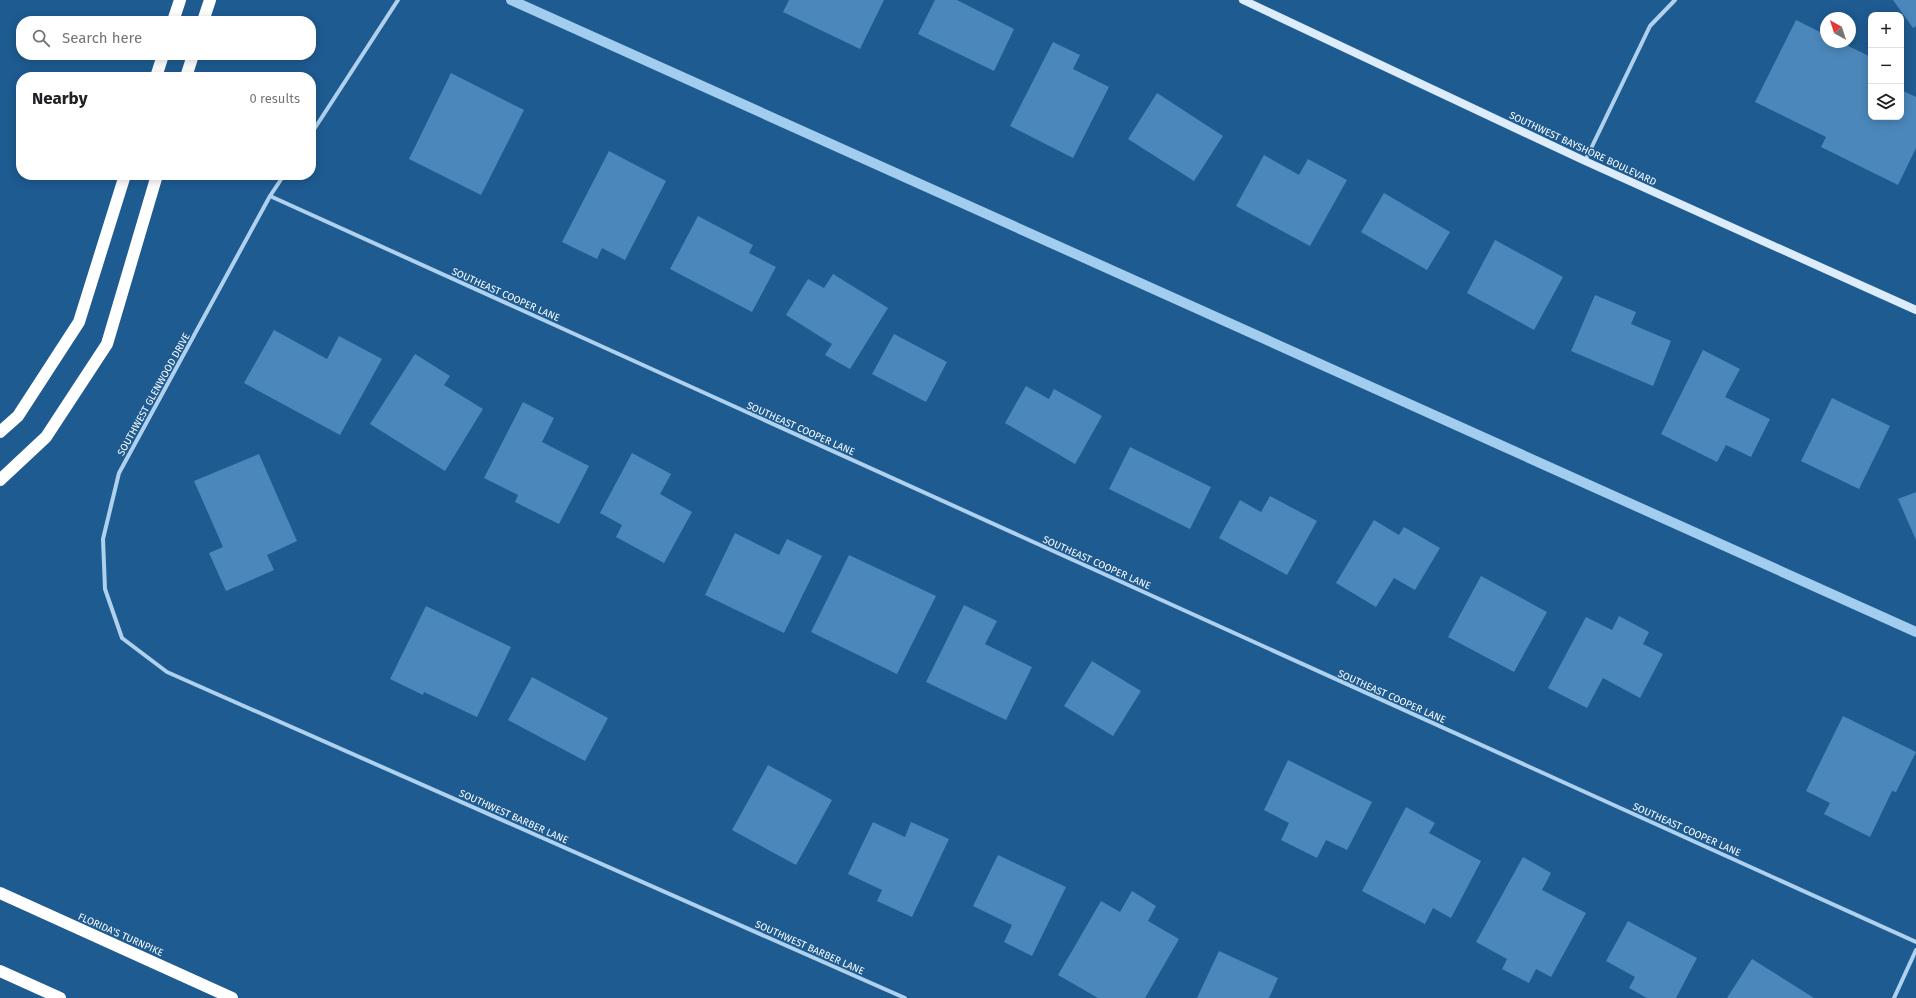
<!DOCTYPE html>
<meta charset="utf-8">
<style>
body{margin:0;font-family:"Fira Sans",sans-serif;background:#f2f2f2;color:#202124}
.controls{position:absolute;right:12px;top:12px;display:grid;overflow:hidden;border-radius:8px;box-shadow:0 2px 10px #0003}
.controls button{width:36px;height:36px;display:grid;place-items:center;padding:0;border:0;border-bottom:1px solid #e0e0e0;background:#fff;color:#202124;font:20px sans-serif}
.compass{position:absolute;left:1820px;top:12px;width:36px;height:36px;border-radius:50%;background:#fff;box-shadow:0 2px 10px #0003;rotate:321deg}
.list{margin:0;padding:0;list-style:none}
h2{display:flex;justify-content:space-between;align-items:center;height:52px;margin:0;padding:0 16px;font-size:17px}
h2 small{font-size:13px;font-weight:400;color:#757577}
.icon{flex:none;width:22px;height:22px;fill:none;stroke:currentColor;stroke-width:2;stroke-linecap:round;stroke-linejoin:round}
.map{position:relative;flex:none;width:1916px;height:998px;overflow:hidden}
.search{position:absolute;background:#fff;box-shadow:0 2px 10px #0003;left:16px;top:16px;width:300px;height:44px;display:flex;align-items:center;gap:10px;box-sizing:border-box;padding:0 14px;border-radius:16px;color:#757577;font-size:15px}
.panel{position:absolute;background:#fff;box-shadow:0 2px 10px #0003;left:16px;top:72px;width:300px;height:108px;border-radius:16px}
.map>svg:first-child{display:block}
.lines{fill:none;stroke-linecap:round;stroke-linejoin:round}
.stream{stroke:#a3cdef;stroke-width:10}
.building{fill:#4b87ba}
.street{stroke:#afd1ee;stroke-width:4}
.secondary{stroke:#dcecfa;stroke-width:8}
.highway{stroke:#fff;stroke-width:12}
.labels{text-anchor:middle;stroke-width:3;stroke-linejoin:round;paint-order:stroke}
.street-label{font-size:10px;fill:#fff;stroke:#1e5b91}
</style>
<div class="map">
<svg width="1916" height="998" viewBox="0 0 1916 998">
<rect width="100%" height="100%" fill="#1e5b91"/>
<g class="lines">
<path class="stream" d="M511,0L1916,632"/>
</g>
<path class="building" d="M789,0H884L860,49L783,12Z
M935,0H957L1014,29L994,71L918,34Z
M1893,0H1916V26L1913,28Z
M1796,20L1826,35V42H1840L1871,57V117H1901V90L1916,97V148L1898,185L1821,147L1826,137L1755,102Z
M1053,42L1080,55L1073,69L1109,87L1073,158L1010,126Z
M451,73L524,110L481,195L409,159Z
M1157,93L1223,136L1194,181L1128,139Z
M609,151L666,181L625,260L602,248L597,259L562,242Z
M1264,155L1299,175L1308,159L1347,180L1310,246L1236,206Z
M1384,193L1450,232L1427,270L1361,232Z
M698,216L753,245L749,253L776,267L752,312L670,269Z
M1495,240L1563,277L1534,330L1467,293Z
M833,274L888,308L850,369L825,355L832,344L786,315L808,279L824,288Z
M1595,295L1636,312L1631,324L1671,341L1653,386L1571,351Z
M274,330L327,359L339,336L382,359L340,435L244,383Z
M894,334L947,362L926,402L872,374Z
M1703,350L1740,369L1725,397L1770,419L1751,457L1726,445L1717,462L1661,434Z
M415,354L450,376L444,385L483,409L445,471L370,424Z
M1026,386L1049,399L1054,389L1102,416L1075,464L1005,423Z
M1832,398L1890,426L1859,489L1801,461Z
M523,402L554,418L542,442L589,466L559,524L515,502L518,495L484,478Z
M1130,447L1211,487L1190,529L1109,489Z
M632,453L671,474L660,494L692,512L664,563L616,537L622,525L600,513Z
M259,454L297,541L267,555L274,570L226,591L209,553L223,547L194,481Z
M1916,492V540L1898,499Z
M1270,496L1317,521L1287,575L1219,538L1240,500L1261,512Z
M1374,520L1399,535L1404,527L1440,548L1415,590L1394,578L1376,607L1336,583Z
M735,533L779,555L787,539L822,556L784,633L705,595Z
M849,555L936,596L897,674L811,632Z
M1481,576L1547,612L1514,672L1448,637Z
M964,605L997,621L985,644L1032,667L1006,720L926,682Z
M426,606L511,647L477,717L424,692L423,695L390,679Z
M1619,616L1649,632L1643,644L1663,654L1640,698L1603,678L1587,708L1548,688L1586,617L1612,630Z
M1092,661L1141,691L1113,736L1064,706Z
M532,677L608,718L585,761L508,720Z
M1843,716L1916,752L1896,792L1892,791L1870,837L1824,814L1830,803L1806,791Z
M1288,760L1372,802L1347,850L1326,840L1317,858L1281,840L1289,823L1264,810Z
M768,765L832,800L796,865L732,830Z
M1406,807L1435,823L1429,833L1481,861L1451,918L1433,908L1425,924L1362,891Z
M873,822L905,837L911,822L949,839L912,917L877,901L882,890L848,874Z
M998,855L1066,887L1032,956L1004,942L1012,925L973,906Z
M1523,857L1551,873L1542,890L1586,913L1551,977L1536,969L1529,983L1502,969L1507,959L1476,942Z
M1132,891L1156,906L1148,921L1179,939L1145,998H1098L1058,975L1101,901L1120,912Z
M1628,921L1697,958L1676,998H1647L1629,988L1635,977L1606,961Z
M1219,951L1278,978L1269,998H1197Z
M1752,959L1814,998H1727Z"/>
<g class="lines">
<path class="street" d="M311,134L398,0
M1585,161L1650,26L1675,0
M284,175L270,196L119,473L103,539L105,589L122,638L167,672L905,998
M270,196L1916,942
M1894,998L1916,950"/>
<path class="secondary" d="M1243,0L1585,161L1916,310"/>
<path class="highway" d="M173,21L180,0
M203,21L210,0
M156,77L163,55
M186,77L193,55
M0,432L18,416L79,322L125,175
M0,480L46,437L107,344L157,175
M0,893L232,998
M0,971L60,998"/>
</g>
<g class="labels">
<g class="street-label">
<text transform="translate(1583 148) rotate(25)" y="4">SOUTHWEST BAYSHORE BOULEVARD</text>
<text transform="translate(506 294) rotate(24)" y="4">SOUTHEAST COOPER LANE</text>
<text transform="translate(153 394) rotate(-61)" y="4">SOUTHWEST GLENWOOD DRIVE</text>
<text transform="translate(801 428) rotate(24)" y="4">SOUTHEAST COOPER LANE</text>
<text transform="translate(1097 562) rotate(24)" y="4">SOUTHEAST COOPER LANE</text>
<text transform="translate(1392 696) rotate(24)" y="4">SOUTHEAST COOPER LANE</text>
<text transform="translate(514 816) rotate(24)" y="4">SOUTHWEST BARBER LANE</text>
<text transform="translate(1687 829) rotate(24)" y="4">SOUTHEAST COOPER LANE</text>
<text transform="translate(121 934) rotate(24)" y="4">FLORIDA'S TURNPIKE</text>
<text transform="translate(810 947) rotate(24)" y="4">SOUTHWEST BARBER LANE</text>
</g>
</g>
</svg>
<div class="controls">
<button>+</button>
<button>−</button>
<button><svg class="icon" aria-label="layers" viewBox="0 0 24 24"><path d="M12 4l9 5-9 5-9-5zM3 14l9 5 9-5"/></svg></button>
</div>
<svg class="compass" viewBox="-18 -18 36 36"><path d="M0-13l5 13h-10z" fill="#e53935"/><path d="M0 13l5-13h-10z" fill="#757577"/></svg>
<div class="search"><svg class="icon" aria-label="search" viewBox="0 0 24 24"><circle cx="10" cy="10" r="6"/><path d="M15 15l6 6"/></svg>Search here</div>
<section class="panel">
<h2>Nearby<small>0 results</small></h2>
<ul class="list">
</ul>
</section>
</div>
